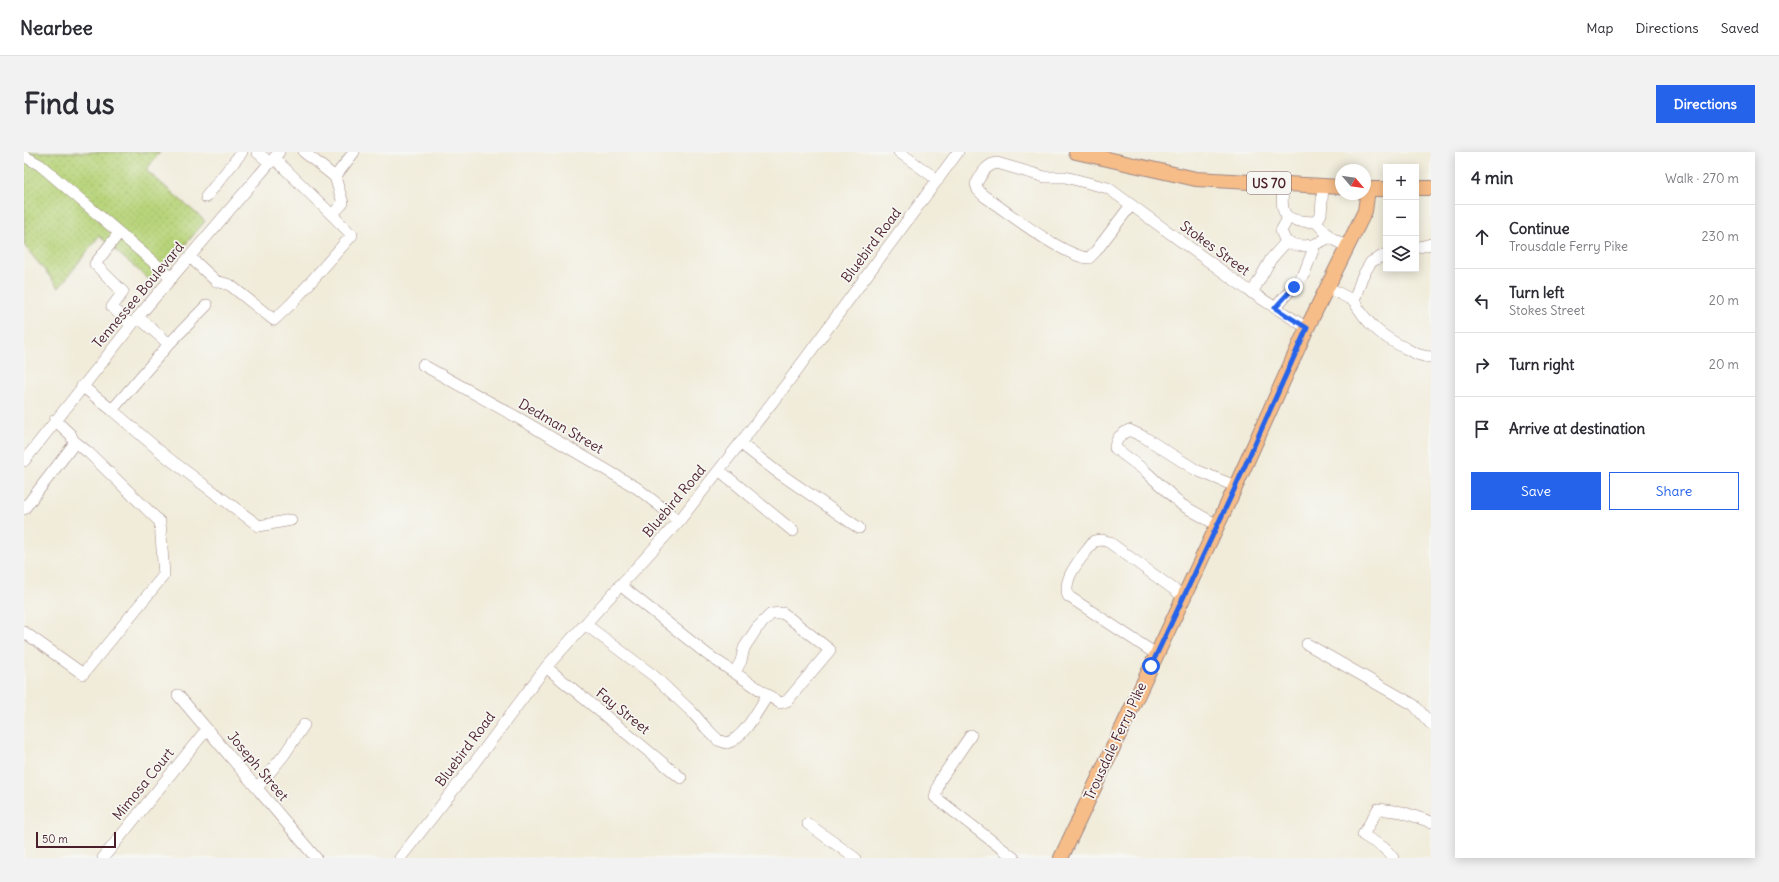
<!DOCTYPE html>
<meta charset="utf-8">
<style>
body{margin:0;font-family:Delius,sans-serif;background:#f2f2f3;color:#2b2b33}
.controls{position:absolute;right:12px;top:12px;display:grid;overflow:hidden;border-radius:0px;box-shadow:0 2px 10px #0003}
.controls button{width:36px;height:36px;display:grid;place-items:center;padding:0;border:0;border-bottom:1px solid #e1e1e2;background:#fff;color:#2b2b33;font:20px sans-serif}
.compass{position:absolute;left:1311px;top:12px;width:36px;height:36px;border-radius:50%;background:#fff;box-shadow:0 2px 10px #0003;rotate:119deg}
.scale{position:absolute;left:12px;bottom:10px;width:80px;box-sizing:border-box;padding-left:4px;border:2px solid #4a1f2b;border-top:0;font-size:11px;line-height:14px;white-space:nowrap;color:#4a1f2b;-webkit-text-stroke:3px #f6f6f2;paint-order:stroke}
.stop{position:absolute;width:12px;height:12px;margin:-9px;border:3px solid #2563eb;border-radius:50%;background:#fff}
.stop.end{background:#2563eb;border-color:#fff;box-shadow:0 1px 4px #0008}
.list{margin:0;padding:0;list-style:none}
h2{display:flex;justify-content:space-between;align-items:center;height:52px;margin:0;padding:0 16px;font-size:17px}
h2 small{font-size:13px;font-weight:400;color:#7c7c81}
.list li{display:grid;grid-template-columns:26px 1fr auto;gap:12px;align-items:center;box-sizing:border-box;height:64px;padding:0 16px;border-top:1px solid #e1e1e2}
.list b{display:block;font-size:15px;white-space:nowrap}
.list p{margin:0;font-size:13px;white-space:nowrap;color:#7c7c81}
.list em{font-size:13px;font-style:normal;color:#7c7c81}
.actions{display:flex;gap:8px;padding:12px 16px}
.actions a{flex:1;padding:9px 0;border:1px solid #2563eb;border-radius:0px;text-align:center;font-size:14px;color:#2563eb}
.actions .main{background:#2563eb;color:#fff}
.icon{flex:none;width:22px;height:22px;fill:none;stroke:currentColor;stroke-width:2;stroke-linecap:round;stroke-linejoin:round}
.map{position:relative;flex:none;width:1407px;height:706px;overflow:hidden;border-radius:0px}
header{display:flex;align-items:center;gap:24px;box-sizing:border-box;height:56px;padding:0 20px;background:#fff;border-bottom:1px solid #e1e1e2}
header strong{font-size:19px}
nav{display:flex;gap:22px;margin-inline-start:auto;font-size:14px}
.intro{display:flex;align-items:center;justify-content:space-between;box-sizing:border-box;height:96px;padding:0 24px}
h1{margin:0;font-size:28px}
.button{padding:10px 18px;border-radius:0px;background:#2563eb;color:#fff;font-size:14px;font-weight:700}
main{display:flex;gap:24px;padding:0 24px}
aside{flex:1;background:#fff;border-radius:0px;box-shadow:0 2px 10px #0003}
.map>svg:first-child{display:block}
.park{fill:url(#park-dots);stroke:#817a52}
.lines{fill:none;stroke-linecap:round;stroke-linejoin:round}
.minor-casing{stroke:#9e8682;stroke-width:12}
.major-casing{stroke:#9e8682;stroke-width:16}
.minor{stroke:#fff;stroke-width:11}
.major{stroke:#f7bd88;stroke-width:14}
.route{stroke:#2563eb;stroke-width:5}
.labels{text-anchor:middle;stroke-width:3.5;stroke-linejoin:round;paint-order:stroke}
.shield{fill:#f6f6f2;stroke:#7e6067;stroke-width:1}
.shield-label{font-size:13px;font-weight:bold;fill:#4a1f2b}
.street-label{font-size:14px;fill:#4a1f2b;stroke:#f6f6f2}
</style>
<header>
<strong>Nearbee</strong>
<nav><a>Map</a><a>Directions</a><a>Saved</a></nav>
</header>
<div class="intro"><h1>Find us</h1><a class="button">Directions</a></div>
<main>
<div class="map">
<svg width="1407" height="706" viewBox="0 0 1407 706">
<defs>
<pattern id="park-dots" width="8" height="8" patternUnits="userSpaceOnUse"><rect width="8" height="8" fill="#b8d47a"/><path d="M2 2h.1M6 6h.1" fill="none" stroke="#a0b66a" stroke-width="1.8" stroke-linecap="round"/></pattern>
</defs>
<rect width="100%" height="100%" fill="#f6f6f2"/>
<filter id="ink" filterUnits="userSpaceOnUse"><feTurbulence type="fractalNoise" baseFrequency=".025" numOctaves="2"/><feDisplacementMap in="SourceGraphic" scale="8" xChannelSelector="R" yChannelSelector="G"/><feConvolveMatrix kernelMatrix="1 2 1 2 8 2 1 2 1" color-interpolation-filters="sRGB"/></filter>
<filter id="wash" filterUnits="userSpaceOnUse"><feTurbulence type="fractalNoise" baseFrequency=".012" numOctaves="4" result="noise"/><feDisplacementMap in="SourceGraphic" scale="16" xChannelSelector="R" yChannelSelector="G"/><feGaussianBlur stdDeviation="0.9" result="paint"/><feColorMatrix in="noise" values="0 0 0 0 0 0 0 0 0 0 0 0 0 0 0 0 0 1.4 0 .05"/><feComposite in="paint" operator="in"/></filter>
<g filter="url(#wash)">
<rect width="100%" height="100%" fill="#f1ecda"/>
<path class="park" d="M0,0H136L122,18L181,69L129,131L75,84L35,136L0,93Z"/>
</g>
<g filter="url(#ink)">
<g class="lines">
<g class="minor-casing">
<path id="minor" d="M233,0L246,11
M280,0L311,25L330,0
M875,0L914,28
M0,4L16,13L148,126
M250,6L308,63
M1259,32C1257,64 1257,69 1292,70L1297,62L1299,34
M182,45L218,0
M1107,53L1072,99L1065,106C1040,105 982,59 960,44L954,38L952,32C958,22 961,13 973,11L1021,25H1041L1084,36L1224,138L1283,176
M1264,66L1257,79L1262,90C1280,97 1290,94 1306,85
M1292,70L1306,85L1323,95
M95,81L71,112L99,140L88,155L107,173
M1392,96L1407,92
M1362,102L1347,110L1338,125L1330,149C1343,172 1357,184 1381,196C1390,201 1397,205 1407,205
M166,105L192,129L206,133L250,168L269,150L328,83L308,63L319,51L311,25
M1303,135L1330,149
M1228,141L1247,107L1262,90
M1251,156L1280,122L1291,93
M145,192L183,153
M399,213L496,267L613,336L655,369
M58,234L88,258L145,192L114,165
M88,258L144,306L235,374L267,368
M716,291L752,319L835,376
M0,309L114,165L255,0
M695,318L769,379
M0,357L50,292L47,283L31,268
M1193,373L1158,353L1120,318L1091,296C1092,286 1096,283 1105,278L1120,285L1172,318L1211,334
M596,433L684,503L756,551L763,549L806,498L759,461L747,462L733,476L720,496L717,509L711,520
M561,472L630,524L668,560L682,576L694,588L703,591C719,587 734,558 743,544
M0,480L59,522L140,423L136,370L65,301L50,289
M1283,492L1390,553L1407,572
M1132,502L1044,444C1038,424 1059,405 1070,389L1078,388L1085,390L1159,444
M522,515L657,626
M154,543L292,706
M947,583L916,628L911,645L990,706
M233,636L260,603L280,573
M784,672L831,706
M79,706L183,577
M376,706L442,622L522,515L655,369L761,234L934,0
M1369,706L1360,696L1339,683L1354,657L1378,660L1407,670"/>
</g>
<g class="major-casing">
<path id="major" d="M1052,0L1172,27L1317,35
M1392,36H1407
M1341,37H1362
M1037,706L1210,338L1283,176L1341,59L1344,37"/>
</g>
<use href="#minor" class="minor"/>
<use href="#major" class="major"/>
</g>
</g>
<g class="lines" filter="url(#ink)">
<path class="route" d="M1127,514L1210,338L1283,176L1251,156L1270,135"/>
</g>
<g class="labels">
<rect class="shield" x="1223" y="20" width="44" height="22" rx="3"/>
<g class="shield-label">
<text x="1245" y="36">US 70</text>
</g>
<g class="street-label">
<text transform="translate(847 93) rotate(-53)" y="5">Bluebird Road</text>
<text transform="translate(1191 96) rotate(36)" y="5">Stokes Street</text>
<text transform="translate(114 143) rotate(-50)" y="5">Tennessee Boulevard</text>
<text transform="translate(537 274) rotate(30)" y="5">Dedman Street</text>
<text transform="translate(650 349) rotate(-50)" y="5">Bluebird Road</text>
<text transform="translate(599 559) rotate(39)" y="5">Fay Street</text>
<text transform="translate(1091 589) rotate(-65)" y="5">Trousdale Ferry Pike</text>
<text transform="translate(441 597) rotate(-53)" y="5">Bluebird Road</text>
<text transform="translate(234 614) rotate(50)" y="5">Joseph Street</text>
<text transform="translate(119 632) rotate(-51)" y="5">Mimosa Court</text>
</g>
</g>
</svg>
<div class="controls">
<button>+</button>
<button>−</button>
<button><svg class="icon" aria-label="layers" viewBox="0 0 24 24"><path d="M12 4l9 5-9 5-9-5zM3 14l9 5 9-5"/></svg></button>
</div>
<svg class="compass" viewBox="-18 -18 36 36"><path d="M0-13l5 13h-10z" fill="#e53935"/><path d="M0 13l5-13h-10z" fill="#7c7c81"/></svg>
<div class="scale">50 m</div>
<div class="stop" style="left:1127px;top:514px"></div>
<div class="stop end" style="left:1270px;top:135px"></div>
</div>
<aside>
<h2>4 min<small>Walk · 270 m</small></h2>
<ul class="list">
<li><svg class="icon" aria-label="ahead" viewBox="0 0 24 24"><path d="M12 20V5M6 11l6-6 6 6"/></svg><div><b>Continue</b><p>Trousdale Ferry Pike</p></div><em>230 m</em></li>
<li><svg class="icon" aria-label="left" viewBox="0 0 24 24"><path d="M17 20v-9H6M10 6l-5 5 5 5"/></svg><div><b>Turn left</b><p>Stokes Street</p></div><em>20 m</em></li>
<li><svg class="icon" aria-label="right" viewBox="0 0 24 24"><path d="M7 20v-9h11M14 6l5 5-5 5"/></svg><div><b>Turn right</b></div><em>20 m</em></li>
<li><svg class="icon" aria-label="arrive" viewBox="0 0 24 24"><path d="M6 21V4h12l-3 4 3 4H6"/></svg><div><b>Arrive at destination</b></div></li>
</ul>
<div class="actions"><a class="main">Save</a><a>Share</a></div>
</aside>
</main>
